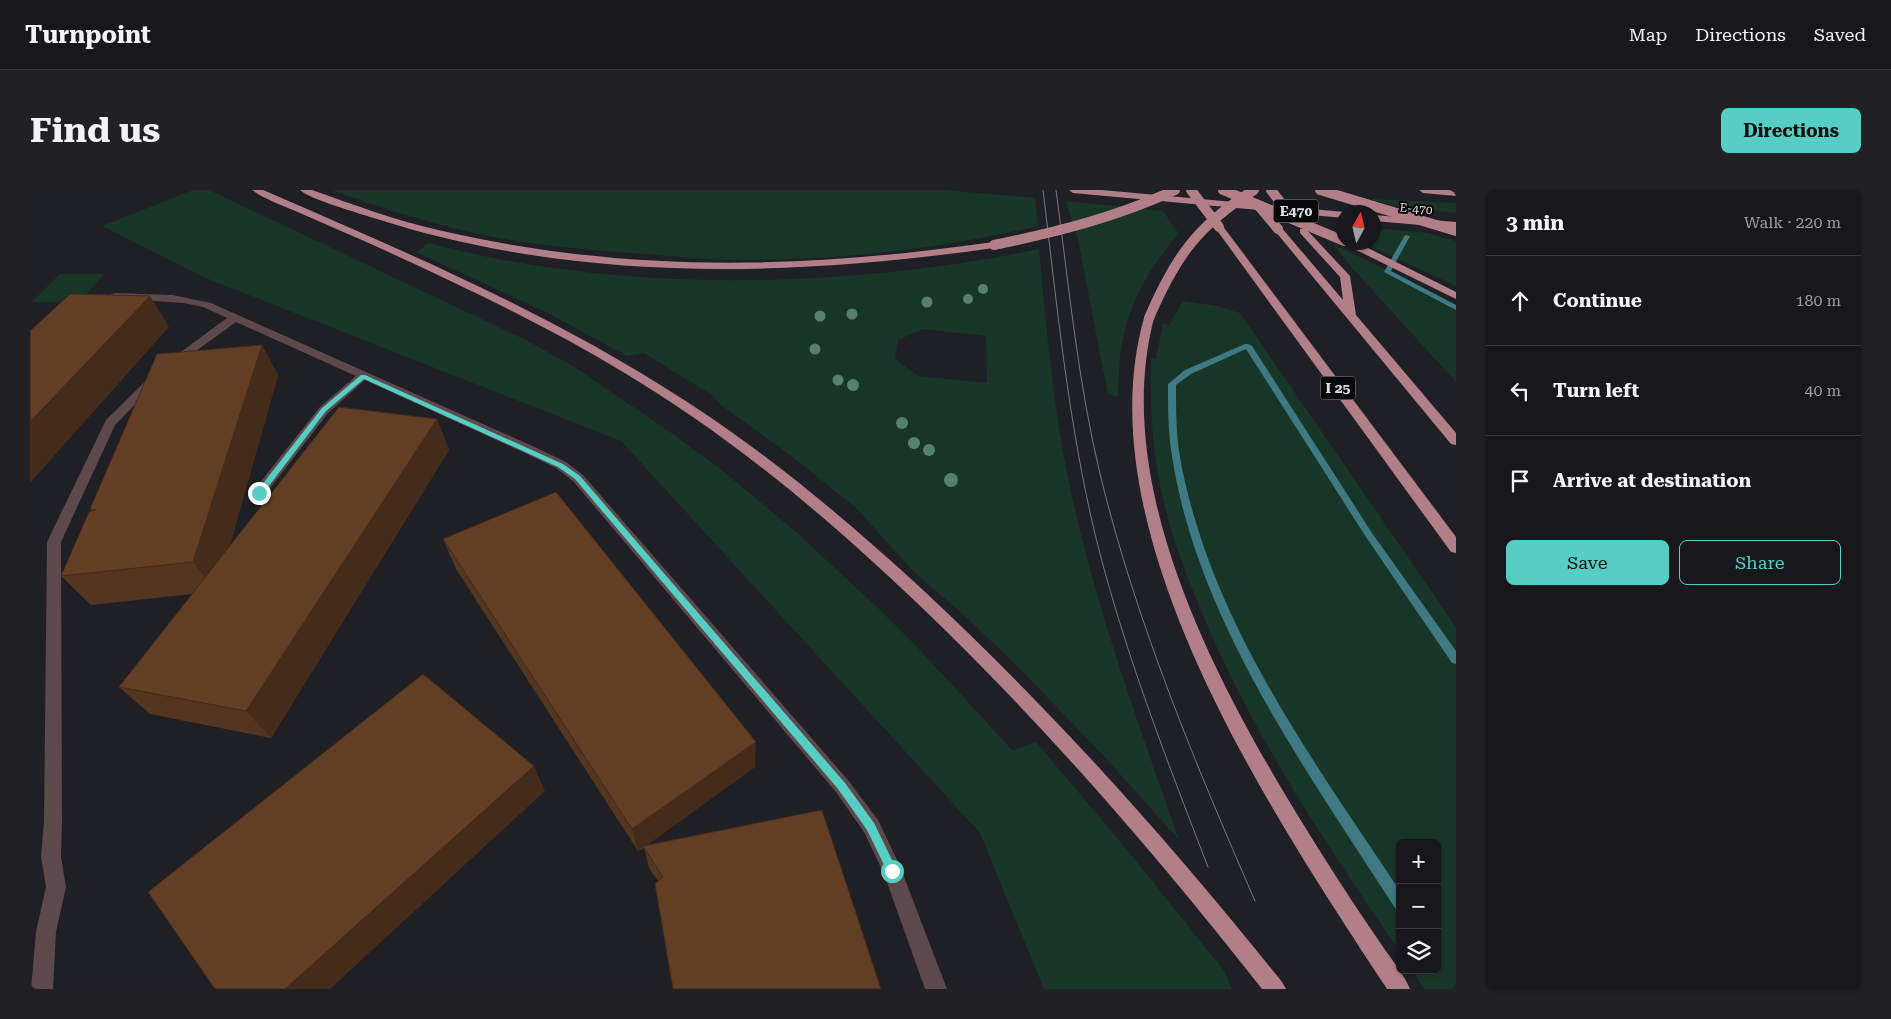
<!DOCTYPE html>
<meta charset="utf-8">
<style>
body{margin:0;font-family:"Roboto Serif",serif;background:#202025;color:#f1f3f6}
.controls{position:absolute;right:15px;bottom:15px;display:grid;overflow:hidden;border-radius:8px;box-shadow:0 1px 4px #0004}
.controls button{width:45px;height:45px;display:grid;place-items:center;padding:0;border:0;border-bottom:1px solid #36363b;background:#17171c;color:#f1f3f6;font:25px sans-serif}
.compass{position:absolute;left:1306px;top:15px;width:45px;height:45px;border-radius:50%;background:#17171c;box-shadow:0 1px 4px #0004;rotate:8deg}
.stop{position:absolute;width:15px;height:15px;margin:-11px;border:4px solid #56cec3;border-radius:50%;background:#fff}
.stop.end{background:#56cec3;border-color:#fff;box-shadow:0 1px 5px #0008}
.list{margin:0;padding:0;list-style:none}
h2{display:flex;justify-content:space-between;align-items:center;height:65px;margin:0;padding:0 20px;font-size:21px}
h2 small{font-size:16px;font-weight:400;color:#9e9fa3}
.list li{display:grid;grid-template-columns:32px 1fr auto;gap:15px;align-items:center;box-sizing:border-box;height:90px;padding:0 20px;border-top:1px solid #36363b}
.list b{display:block;font-size:19px;white-space:nowrap}
.list em{font-size:16px;font-style:normal;color:#9e9fa3}
.actions{display:flex;gap:10px;padding:15px 20px}
.actions a{flex:1;padding:11px 0;border:1px solid #56cec3;border-radius:8px;text-align:center;font-size:18px;color:#56cec3}
.actions .main{background:#56cec3;color:#111}
.icon{flex:none;width:28px;height:28px;fill:none;stroke:currentColor;stroke-width:2;stroke-linecap:round;stroke-linejoin:round}
.map{position:relative;flex:none;width:1426px;height:799px;overflow:hidden;border-radius:8px}
header{display:flex;align-items:center;gap:30px;box-sizing:border-box;height:70px;padding:0 25px;background:#17171c;border-bottom:1px solid #36363b}
header strong{font-size:24px}
nav{display:flex;gap:28px;margin-inline-start:auto;font-size:18px}
.intro{display:flex;align-items:center;justify-content:space-between;box-sizing:border-box;height:120px;padding:0 30px}
h1{margin:0;font-size:35px}
.button{padding:12px 22px;border-radius:8px;background:#56cec3;color:#111;font-size:18px;font-weight:700}
main{display:flex;gap:30px;padding:0 30px}
aside{flex:1;background:#17171c;border-radius:8px;box-shadow:0 1px 4px #0004}
.map>svg:first-child{display:block}
.green{fill:#173627;fill-rule:evenodd}
.lines{fill:none;stroke-linecap:round;stroke-linejoin:round}
.stream{fill:#3e7984;fill-rule:evenodd}
.minor{fill:#5d484c;fill-rule:evenodd}
.highway{fill:#b27f88;fill-rule:evenodd}
.tram{stroke:#77777d;stroke-width:1}
.highway-bridge{stroke:#b27f88;stroke-width:10}
.tree{fill:#57816f}
.wall{fill:#54351f}
.shaded-wall{fill:#452b19}
.building{fill:#623e24;stroke:#452b19}
.route{fill:#56cec3}
.labels{text-anchor:middle;stroke-width:4;stroke-linejoin:round;paint-order:stroke}
.far-street-label{font-size:12px;fill:#dedee3;stroke:#09090c}
.shield{fill:#09090c;stroke:#9e9ea2;stroke-width:1}
.shield-label{font-size:14px;font-weight:bold;fill:#dedee3}
</style>
<header>
<strong>Turnpoint</strong>
<nav><a>Map</a><a>Directions</a><a>Saved</a></nav>
</header>
<div class="intro"><h1>Find us</h1><a class="button">Directions</a></div>
<main>
<div class="map">
<svg width="1426" height="799" viewBox="0 0 1426 799">
<rect width="100%" height="100%" fill="#1f1f26"/>
<path class="green" d="M163,0H179L494,149L543,176L640,242L693,281L766,342L846,416L889,459L983,561L1006,552L1099,662L1195,782L1202,799H1014L950,643L591,251L173,87L72,36Z
M302,0H915L1005,8L1008,36C899,62 786,73 674,69C654,68 634,65 614,64C555,60 497,55 439,42C392,31 347,16 302,0Z
M1339,9L1426,13V23L1364,16Z
M1036,11L1133,21L1149,44C1124,71 1102,107 1094,144C1089,164 1089,185 1088,206L1078,205L1048,50Z
M1344,38L1398,43L1426,51V96L1334,53L1344,52Z
M399,53C587,104 819,99 1009,59C1017,143 1024,228 1043,311C1069,427 1110,538 1149,650L1072,564L987,476L935,426L885,383L826,318L764,268L691,215L682,205L614,163L597,166L516,122L386,62ZM893,139L956,146L957,193L888,186L865,169L868,150Z
M1303,54L1426,114V192L1323,79Z
M30,84H74L49,112H2Z
M1153,111L1187,116L1210,123L1426,437V799H1394L1382,780H1407V653H1370V762C1296,654 1222,544 1172,423C1152,376 1135,328 1127,278C1121,241 1120,205 1121,168L1126,169L1133,133L1139,135Z"/>
<g class="lines">
<path class="stream" d="M1375,45L1380,46L1361,81L1426,115V120L1354,82Z
M1215,154H1218L1222,156L1342,343L1426,461V474L1422,473L1336,347L1216,159L1161,184L1146,195C1146,219 1146,243 1150,267C1179,429 1281,567 1370,701V719L1365,718C1277,581 1167,430 1142,266C1138,242 1138,218 1138,194L1155,180Z"/>
<path class="minor" d="M85,103L142,105L181,113L507,258L536,272L553,285L818,590L848,630L869,674L917,799H895L854,684L834,642L806,602L543,291L526,278L497,264L335,190L298,223L234,306H224L222,303L224,300L290,217L326,186L206,132L137,182L85,235L31,352L32,631L31,667L36,697L26,742L23,799H1L6,742L16,697L11,667L14,631L17,352L76,230L129,178L197,128L173,117L154,113L81,108L80,106L81,104Z"/>
<path class="highway" d="M222,0H233C376,62 520,123 651,208C737,263 817,330 893,400C1023,521 1141,653 1252,792L1256,799H1232C1125,663 1012,532 886,412C796,326 700,246 593,182C512,133 426,93 341,54C315,43 289,31 263,20C249,14 233,8 222,0Z
M270,0H282C324,15 365,30 408,40C598,84 773,79 964,52L969,55L964,58C759,87 547,93 347,29C331,24 279,9 270,0Z
M1039,0H1072L1315,22H1314V28L1043,3Z
M1389,0H1426V6L1393,3Z
M1344,25L1426,32V38L1344,31Z
M1189,34L1192,35L1426,347V363L1421,362L1186,39V35Z
M1248,36L1251,37L1313,110L1310,87L1270,43V39H1276L1320,86L1326,125L1426,243V255L1421,254L1245,41L1243,39Z
M1314,50V52H1326L1426,102V109L1314,54L1312,52Z
M1119,125L1124,128C1077,308 1202,522 1295,669C1313,698 1332,726 1351,754C1361,769 1373,783 1380,799H1357C1243,625 1053,344 1114,128Z"/>
<path class="tram" d="M1013,0C1027,115 1038,231 1065,344C1093,458 1136,568 1178,677
M1026,0C1039,96 1048,194 1071,288C1107,434 1165,573 1225,711"/>
<path class="highway-bridge" d="M1161,0L1189,37
M1193,0L1314,51
M1241,0L1261,26
M1290,0L1426,41
M1228,15L1248,39
M964,55C1027,42 1087,27 1145,0
M1119,128C1145,67 1168,35 1224,0"/>
</g>
<g class="tree">
<circle cx="953" cy="99" r="5"/>
<circle cx="938" cy="109" r="5"/>
<circle cx="897" cy="112" r="5.5"/>
<circle cx="822" cy="124" r="5.5"/>
<circle cx="790" cy="126" r="5.5"/>
<circle cx="785" cy="159" r="5.5"/>
<circle cx="808" cy="190" r="5.5"/>
<circle cx="823" cy="195" r="6"/>
<circle cx="872" cy="233" r="6"/>
<circle cx="884" cy="253" r="6"/>
<circle cx="899" cy="260" r="6"/>
<circle cx="921" cy="290" r="7"/>
</g>
<path class="wall" d="M232,155L248,185L200,355L407,229L419,260L241,548L120,524L89,497L162,404L61,415L31,386L61,321L60,319Z
M413,349L725,577L617,655L792,620L628,691L619,678L614,658L608,661L426,379Z"/>
<path class="shaded-wall" d="M120,106L139,137L0,293V232Z
M232,155L248,185L187,402L163,372Z
M407,229L419,260L241,548L216,521Z
M726,552L725,577L608,661L602,639Z
M504,576L515,601L300,799H255Z"/>
<path class="building" d="M40,104L120,106L0,232V141Z
M232,155L163,372L31,386L59,322L66,320L60,319L127,164Z
M309,217L407,229L216,521L89,497Z
M526,302L726,552L602,639L413,349Z
M393,484L504,576L255,799H185L118,702Z
M792,620L851,799H643L625,694L633,687L613,656Z"/>
<path class="route" d="M331,185H335L533,274L550,286L815,593L844,633L866,678L868,681L866,685L862,687L859,685L837,640L808,599L545,289L528,277L334,189L296,221L232,305H227V301L292,218Z"/>
<g class="labels">
<g class="far-street-label">
<text transform="translate(1386 19) rotate(5)" y="4">E-470</text>
</g>
<g class="shield">
<rect x="1243.5" y="9.5" width="45" height="23" rx="4"/>
<rect x="1290.5" y="186.5" width="35" height="23" rx="4"/>
</g>
<g class="shield-label">
<text x="1266" y="26">E470</text>
<text x="1308" y="203">I 25</text>
</g>
</g>
</svg>
<div class="controls">
<button>+</button>
<button>−</button>
<button><svg class="icon" aria-label="layers" viewBox="0 0 24 24"><path d="M12 4l9 5-9 5-9-5zM3 14l9 5 9-5"/></svg></button>
</div>
<svg class="compass" viewBox="-18 -18 36 36"><path d="M0-13l5 13h-10z" fill="#e53935"/><path d="M0 13l5-13h-10z" fill="#9e9fa3"/></svg>
<div class="stop" style="left:862px;top:681px"></div>
<div class="stop end" style="left:229px;top:303px"></div>
</div>
<aside>
<h2>3 min<small>Walk · 220 m</small></h2>
<ul class="list">
<li><svg class="icon" aria-label="ahead" viewBox="0 0 24 24"><path d="M12 20V5M6 11l6-6 6 6"/></svg><div><b>Continue</b></div><em>180 m</em></li>
<li><svg class="icon" aria-label="left" viewBox="0 0 24 24"><path d="M17 20v-9H6M10 6l-5 5 5 5"/></svg><div><b>Turn left</b></div><em>40 m</em></li>
<li><svg class="icon" aria-label="arrive" viewBox="0 0 24 24"><path d="M6 21V4h12l-3 4 3 4H6"/></svg><div><b>Arrive at destination</b></div></li>
</ul>
<div class="actions"><a class="main">Save</a><a>Share</a></div>
</aside>
</main>
